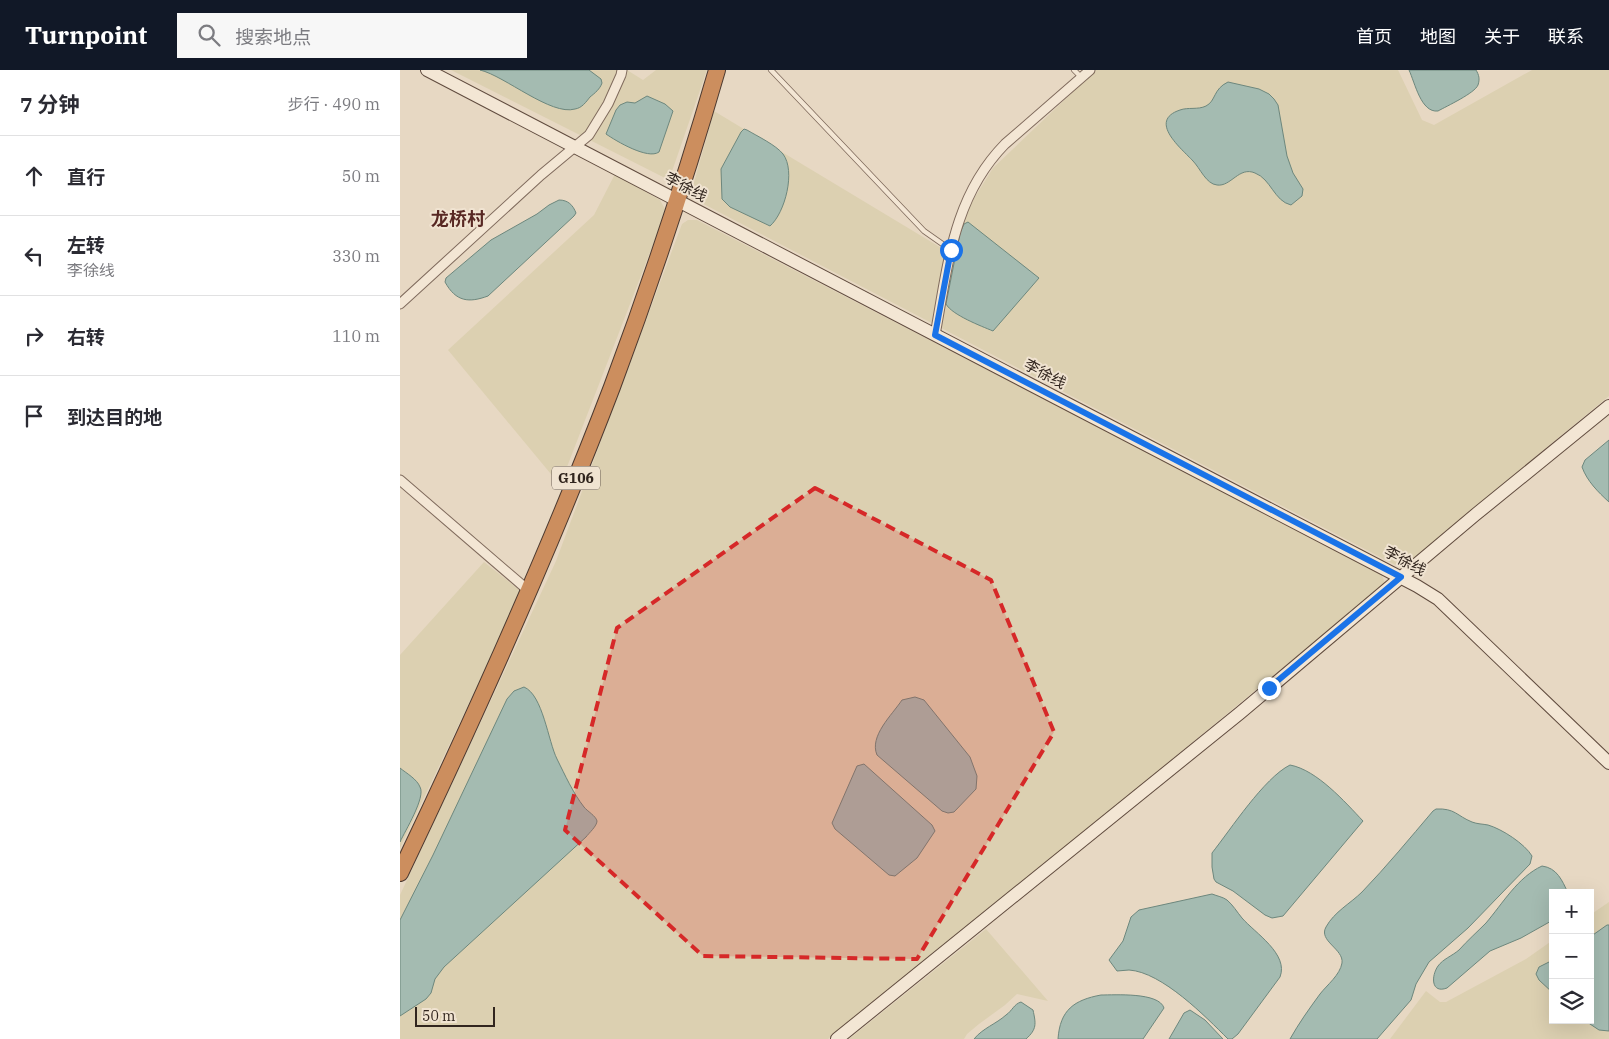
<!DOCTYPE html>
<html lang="zh">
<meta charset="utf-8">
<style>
body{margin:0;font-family:"IBM Plex Serif","Noto Sans SC",serif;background:#f7f7f7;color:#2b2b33}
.controls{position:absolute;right:15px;bottom:15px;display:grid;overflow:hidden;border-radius:0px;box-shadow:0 5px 20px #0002}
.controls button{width:45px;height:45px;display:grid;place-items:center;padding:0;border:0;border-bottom:1px solid #e1e1e2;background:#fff;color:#2b2b33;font:25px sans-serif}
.scale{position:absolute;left:15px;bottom:12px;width:80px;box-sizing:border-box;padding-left:5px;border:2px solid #31251e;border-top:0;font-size:14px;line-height:18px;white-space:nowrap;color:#31251e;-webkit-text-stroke:4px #f0e3d1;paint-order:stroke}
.stop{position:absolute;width:15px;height:15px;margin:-11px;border:4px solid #1a73e8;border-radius:50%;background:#fff}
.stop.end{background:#1a73e8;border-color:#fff;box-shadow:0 1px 5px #0008}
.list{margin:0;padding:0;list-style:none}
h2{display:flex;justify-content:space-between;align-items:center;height:65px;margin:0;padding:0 20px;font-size:21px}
h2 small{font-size:16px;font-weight:400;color:#7c7c81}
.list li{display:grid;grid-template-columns:32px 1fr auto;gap:15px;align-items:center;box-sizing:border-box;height:80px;padding:0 20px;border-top:1px solid #e1e1e2}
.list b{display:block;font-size:19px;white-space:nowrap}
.list p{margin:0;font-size:16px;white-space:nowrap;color:#7c7c81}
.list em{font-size:16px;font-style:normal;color:#7c7c81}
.icon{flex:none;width:28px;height:28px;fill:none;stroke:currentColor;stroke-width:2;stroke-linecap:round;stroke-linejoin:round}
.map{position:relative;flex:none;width:1209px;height:969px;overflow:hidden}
header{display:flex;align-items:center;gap:30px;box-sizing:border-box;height:70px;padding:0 25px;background:#111827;color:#fff}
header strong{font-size:24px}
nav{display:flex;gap:28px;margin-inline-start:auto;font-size:18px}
.search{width:350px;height:45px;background:#f7f7f7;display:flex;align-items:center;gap:12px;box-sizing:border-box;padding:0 18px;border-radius:0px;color:#7c7c81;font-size:19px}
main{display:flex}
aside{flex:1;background:#fff}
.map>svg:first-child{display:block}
.farmland{fill:#dcd0b1}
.water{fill:#a4bbb1;stroke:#6d877d}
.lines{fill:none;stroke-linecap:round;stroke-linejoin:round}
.lane-casing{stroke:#7f6a5c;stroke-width:6}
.street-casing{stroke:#7f6a5c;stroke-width:11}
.secondary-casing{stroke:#614c3f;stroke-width:14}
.highway-casing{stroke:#4d3a30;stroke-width:18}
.lane{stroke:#f3e6d4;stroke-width:4.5}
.street{stroke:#f3e6d4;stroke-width:9}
.secondary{stroke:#f3e6d4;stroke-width:12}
.highway{stroke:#cc8e5e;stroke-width:16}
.route{stroke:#1a73e8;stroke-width:6}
.marked{fill:#d62828;fill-opacity:0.2;stroke:#d62828;stroke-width:4;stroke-dasharray:10 6;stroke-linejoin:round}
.labels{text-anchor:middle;stroke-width:4;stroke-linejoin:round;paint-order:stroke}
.shield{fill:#f0e3d1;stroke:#6a5e54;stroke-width:1}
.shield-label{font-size:14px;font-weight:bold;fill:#31251e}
.street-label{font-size:15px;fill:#31251e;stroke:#f0e3d1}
.quarter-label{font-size:18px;font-weight:bold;fill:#582823;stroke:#f0e3d1}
</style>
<header>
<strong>Turnpoint</strong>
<div class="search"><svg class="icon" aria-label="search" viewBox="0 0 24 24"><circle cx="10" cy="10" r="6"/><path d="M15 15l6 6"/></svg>搜索地点</div>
<nav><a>首页</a><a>地图</a><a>关于</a><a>联系</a></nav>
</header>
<main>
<aside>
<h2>7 分钟<small>步行 · 490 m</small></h2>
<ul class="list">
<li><svg class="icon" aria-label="ahead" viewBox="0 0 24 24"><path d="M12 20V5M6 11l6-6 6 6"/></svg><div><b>直行</b></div><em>50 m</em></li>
<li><svg class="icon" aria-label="left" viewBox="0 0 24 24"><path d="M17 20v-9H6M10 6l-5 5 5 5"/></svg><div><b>左转</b><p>李徐线</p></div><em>330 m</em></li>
<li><svg class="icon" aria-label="right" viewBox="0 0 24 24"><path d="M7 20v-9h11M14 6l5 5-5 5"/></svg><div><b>右转</b></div><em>110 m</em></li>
<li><svg class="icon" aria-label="arrive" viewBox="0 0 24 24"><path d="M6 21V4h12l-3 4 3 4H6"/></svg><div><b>到达目的地</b></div></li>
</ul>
</aside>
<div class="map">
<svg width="1209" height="969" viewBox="0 0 1209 969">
<rect width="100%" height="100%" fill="#e7d8c3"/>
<path class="farmland" d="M51,0H227L243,10L256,0H307L269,110Z
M696,0H998L1022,50L1034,55L1132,0H1209V326L1141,382L1003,499L294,129L291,123L314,41L553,185L568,138L593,98Z
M215,104L260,130L266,141L160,415L48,280L194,145Z
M288,150H297L981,503L985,513L666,777L428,969H0V825L156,491L282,154Z
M84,492L122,522L0,778V585Z
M1209,832V969H990L1026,921L1040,932H1046L1126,889L1153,870V950H1190V845Z
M586,859L648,931L617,924L605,935L579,954L567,964L564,969H449Z"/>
<path class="water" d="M80,0H189L201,9L202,13C200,19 195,23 190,27C186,32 182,38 175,39C151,46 105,6 80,0Z
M1009,0H1076C1079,5 1080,9 1078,15C1075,23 1047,36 1038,41C1021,43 1015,13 1009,0Z
M828,12L859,19L869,24L874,29L878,35L887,86L893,103L903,119L902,126L891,135C874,131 871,109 855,103C839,96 831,117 817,115C806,114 800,98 793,91C782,79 747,51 780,40C788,37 798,40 806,36C816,31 813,19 828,12Z
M247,26L265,34L273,41L259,82C248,90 216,71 206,64L216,40L220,35L227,32L235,33Z
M344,59L347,60C357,66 376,75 383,84C396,101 385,143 370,156L330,137L322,129L321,99L341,62Z
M159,130C168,130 173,135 176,143L174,146L88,226C69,233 56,232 45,212L46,208L91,170L137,144L149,135Z
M568,152L639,208L593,261C581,256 552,245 546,234L560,163L564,154Z
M1209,370V432C1198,422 1187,411 1182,397L1185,390Z
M124,617C143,625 148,671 157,689C165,705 173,723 184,737C187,741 196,746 197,751C197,756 189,763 186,767L44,897L35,909L31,923L26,929L0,946V850L33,785L107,629L114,621Z
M515,627L524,630L570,687L577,706L576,719L554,742L548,743L542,741L477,685C469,666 492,645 502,630Z
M464,694L532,755L535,761L517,788L495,806L489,805L435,759L432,753L457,696Z
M890,695C917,700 945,732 963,751L883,846L872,848L865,845L833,821L816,812L814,809L812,797V783C831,759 864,708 890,695Z
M0,698C6,703 17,709 20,717C26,727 5,761 0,772Z
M1036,739C1055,738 1057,746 1072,752C1077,754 1083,754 1088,755C1102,759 1125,774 1132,786L1130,794L1068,858L1029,892L1016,914L1011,930L977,969H890C899,953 909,939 920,924C927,915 940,905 942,893C944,879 918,871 926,857C934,842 951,833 962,822C987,796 1010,768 1033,741Z
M1142,796C1157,798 1162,810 1168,823H1153V850L1121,868L1090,881L1047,918C1031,924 1031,906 1038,896C1043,889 1052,886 1059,880C1067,871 1077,862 1086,853C1103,833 1118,807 1142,796Z
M812,824C817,826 823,827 827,830C833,835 837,842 842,848C855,863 889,884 880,907L838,964L832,969H828C806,947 762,902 729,900C725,900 721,901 717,901L709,890L723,871L731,847L739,840Z
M1207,855H1209V961L1199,960L1184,950H1190V867Z
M1153,890V923L1139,910L1136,904L1139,897Z
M701,925C715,925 759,922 764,938L743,969H658C660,940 674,930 701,925Z
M621,932L633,940C636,954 637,959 626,969H574C583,958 596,954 606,945C612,941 614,934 621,932Z
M790,940L805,950L823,969H769L784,943Z"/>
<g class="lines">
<g class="lane-casing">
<path id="lane" d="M371,0L524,161L551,180
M674,0L681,7"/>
</g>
<g class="street-casing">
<path id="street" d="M0,234L141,105L189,65L208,34L221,5L222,0
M535,265C548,195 553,127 605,74L690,0
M0,410L129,521"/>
</g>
<g class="secondary-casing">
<path id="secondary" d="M27,0L1017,516L1038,529L1209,693
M437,969L840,643L1075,445L1209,336"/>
</g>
<g class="highway-casing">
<path id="highway" d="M0,803C76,644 149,482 212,317C251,213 286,107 317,0"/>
</g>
<use href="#lane" class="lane"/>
<use href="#street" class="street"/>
<use href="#secondary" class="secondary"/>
<use href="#highway" class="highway"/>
</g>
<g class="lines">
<path class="route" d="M551,180L535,265L1001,507L869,618"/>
</g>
<path class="marked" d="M415,418L591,510L654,662L517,889L303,886L165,760L217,558Z"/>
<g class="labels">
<rect class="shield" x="152" y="396.5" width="48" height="23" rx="4"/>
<g class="shield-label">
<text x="176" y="413">G106</text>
</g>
<g class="street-label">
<text transform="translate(286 117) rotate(28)" y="5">李徐线</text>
<text transform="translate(645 304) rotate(28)" y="5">李徐线</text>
<text transform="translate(1005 491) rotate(28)" y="5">李徐线</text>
</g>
<g class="quarter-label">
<text x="58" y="155">龙桥村</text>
</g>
</g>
</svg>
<div class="controls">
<button>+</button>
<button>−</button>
<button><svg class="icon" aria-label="layers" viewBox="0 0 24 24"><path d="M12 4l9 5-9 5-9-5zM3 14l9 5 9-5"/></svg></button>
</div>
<div class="scale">50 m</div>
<div class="stop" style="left:551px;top:180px"></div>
<div class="stop end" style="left:869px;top:618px"></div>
</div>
</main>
